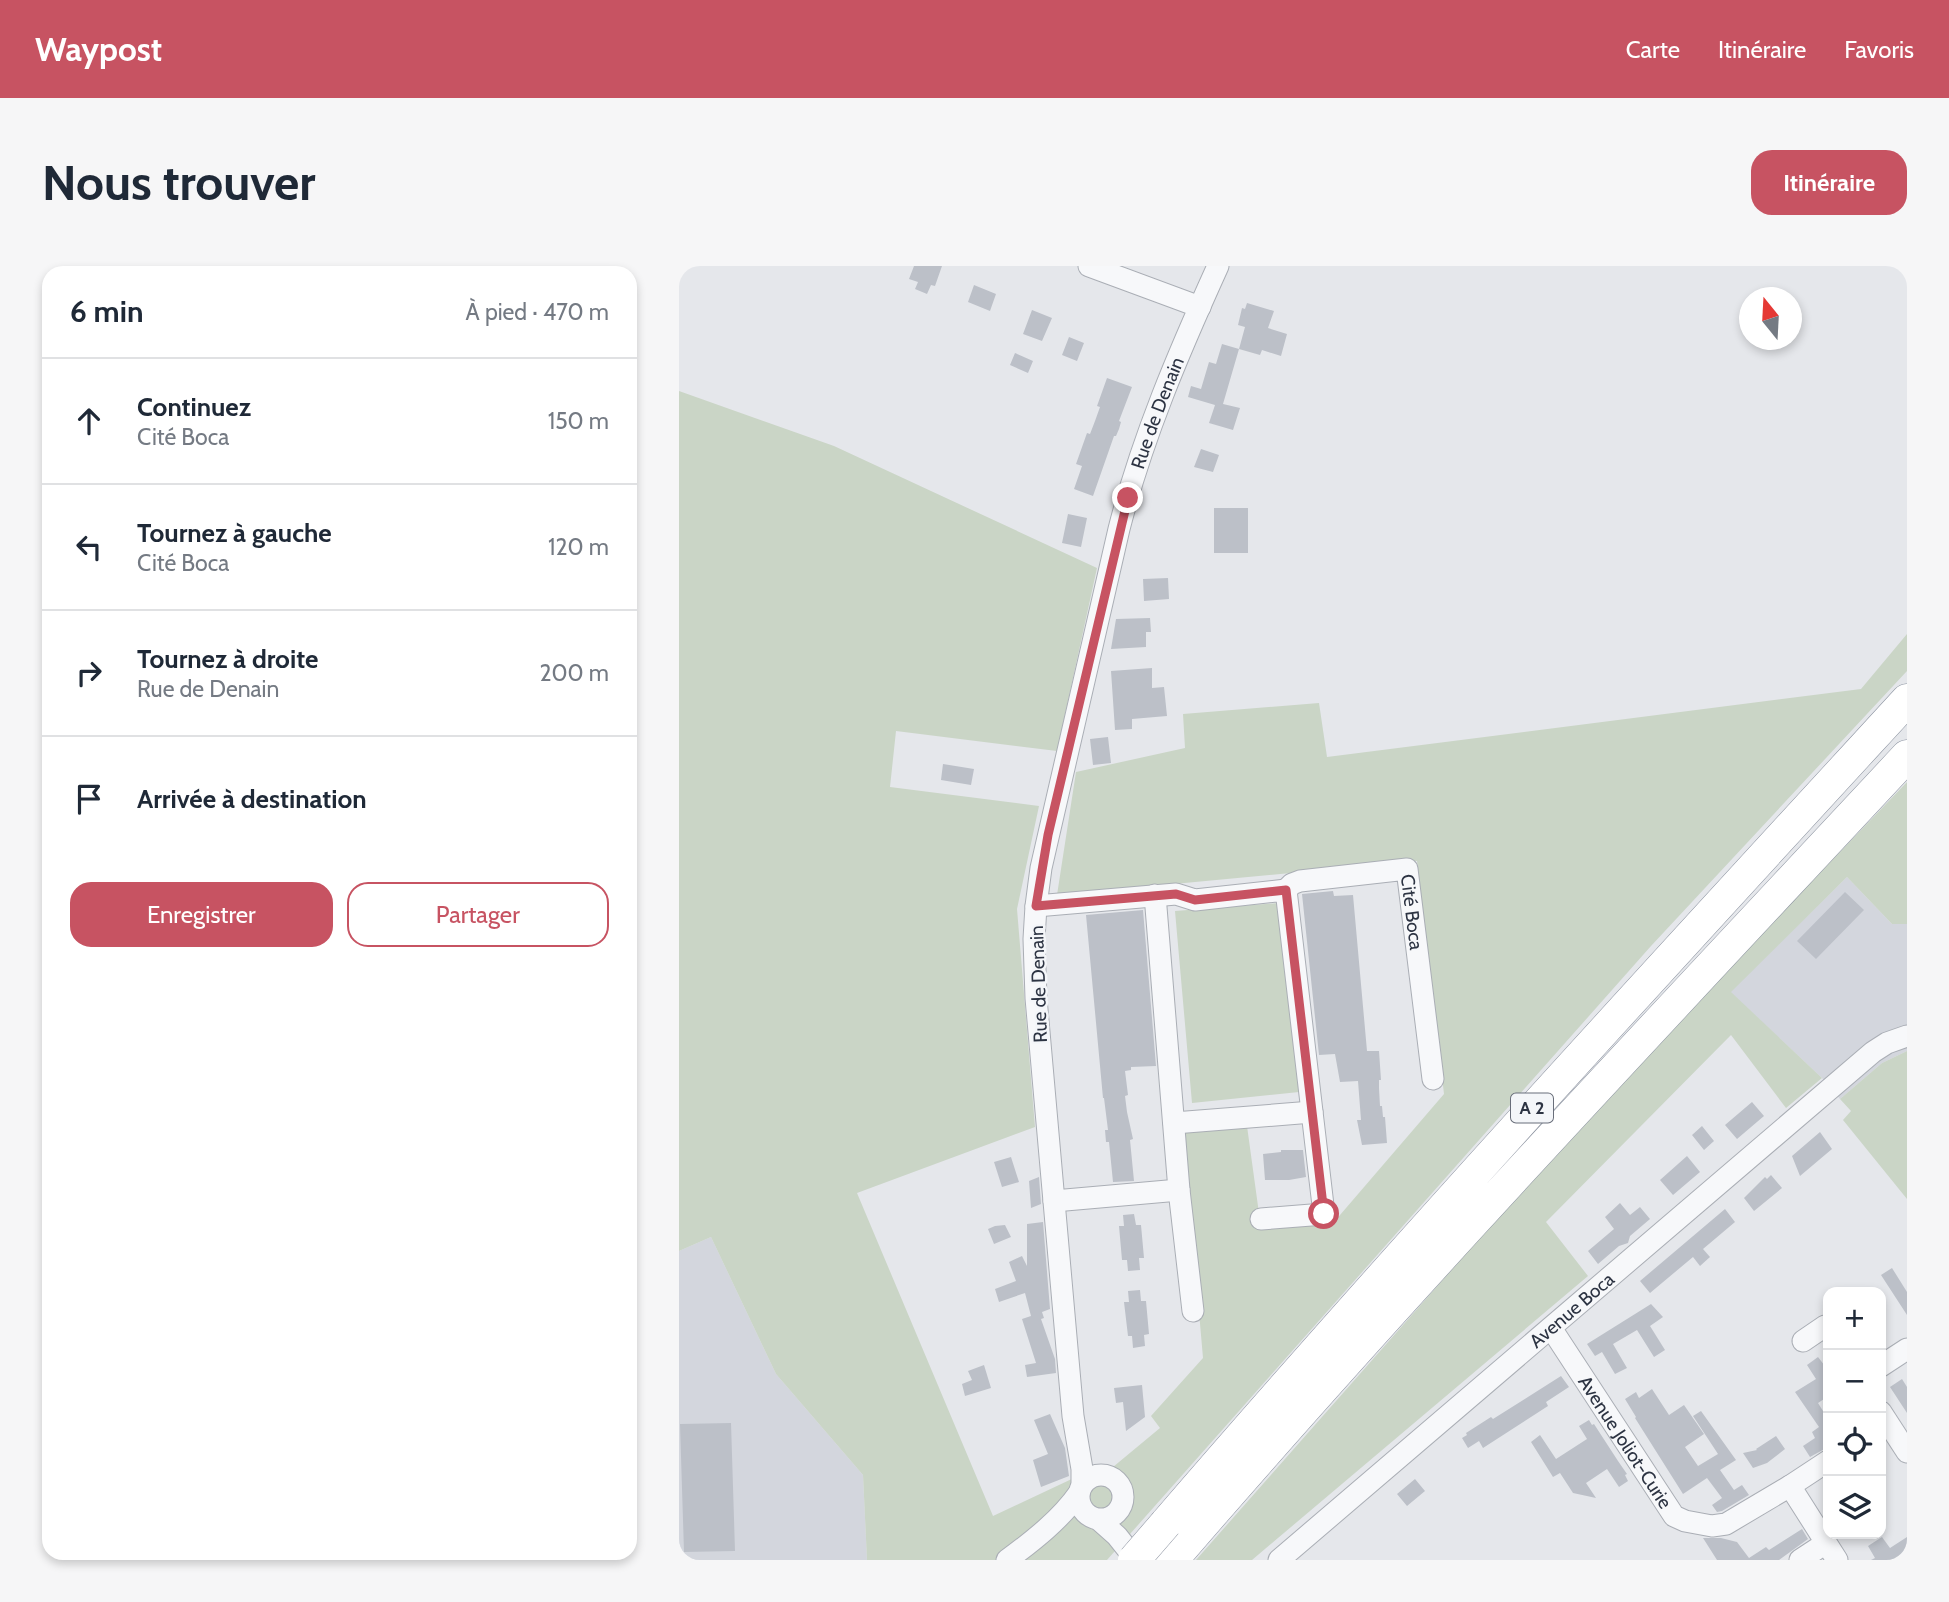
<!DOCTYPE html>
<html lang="fr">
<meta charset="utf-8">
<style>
body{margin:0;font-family:Cabin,sans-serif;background:#f6f6f7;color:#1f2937}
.controls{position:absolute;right:21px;bottom:21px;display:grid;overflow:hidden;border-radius:14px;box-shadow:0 4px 10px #0003}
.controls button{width:63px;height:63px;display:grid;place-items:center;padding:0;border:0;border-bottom:2px solid #e0e1e3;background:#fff;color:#1f2937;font:35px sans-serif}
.compass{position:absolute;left:1060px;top:21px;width:63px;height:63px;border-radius:50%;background:#fff;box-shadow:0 4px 10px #0003;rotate:342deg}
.stop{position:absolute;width:21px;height:21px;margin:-16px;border:5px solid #c75362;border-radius:50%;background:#fff}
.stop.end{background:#c75362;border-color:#fff;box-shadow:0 2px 7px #0008}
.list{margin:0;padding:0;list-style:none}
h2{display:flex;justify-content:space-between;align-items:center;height:91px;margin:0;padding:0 28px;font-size:30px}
h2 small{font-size:23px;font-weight:400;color:#747a83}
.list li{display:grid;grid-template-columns:46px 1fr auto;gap:21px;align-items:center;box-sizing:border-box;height:126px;padding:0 28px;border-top:2px solid #e0e1e3}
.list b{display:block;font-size:26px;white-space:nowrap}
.list p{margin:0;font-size:23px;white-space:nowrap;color:#747a83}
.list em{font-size:23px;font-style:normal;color:#747a83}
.actions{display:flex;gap:14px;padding:21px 28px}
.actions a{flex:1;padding:16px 0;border:2px solid #c75362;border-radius:21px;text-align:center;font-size:24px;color:#c75362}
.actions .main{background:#c75362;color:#fff}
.icon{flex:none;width:38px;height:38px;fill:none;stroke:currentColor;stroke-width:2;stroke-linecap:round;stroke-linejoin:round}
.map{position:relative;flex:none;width:1228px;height:1294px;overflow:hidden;border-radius:21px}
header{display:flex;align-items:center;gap:42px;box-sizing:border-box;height:98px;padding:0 35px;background:#c75362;color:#fff}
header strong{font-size:33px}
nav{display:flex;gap:38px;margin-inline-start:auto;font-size:24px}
.intro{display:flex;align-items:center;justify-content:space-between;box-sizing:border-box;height:168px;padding:0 42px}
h1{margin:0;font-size:49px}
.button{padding:18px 32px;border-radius:21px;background:#c75362;color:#fff;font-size:24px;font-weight:700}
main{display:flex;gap:42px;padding:0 42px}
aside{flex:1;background:#fff;border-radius:21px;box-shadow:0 4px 10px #0003}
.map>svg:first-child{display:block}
.built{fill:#d3d6dd}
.green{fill:#cad5c6}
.building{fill:#bcc0c8}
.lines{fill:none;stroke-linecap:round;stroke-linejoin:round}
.minor-casing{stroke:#aaaeb5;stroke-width:23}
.highway-casing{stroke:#8d94a1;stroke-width:33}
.minor{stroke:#f7f8fa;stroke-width:21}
.highway{stroke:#fff;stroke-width:32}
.highway-bridge-casing{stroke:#8d94a1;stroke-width:33;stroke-linecap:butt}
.highway-bridge{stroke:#fff;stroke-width:32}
.route{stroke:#c75362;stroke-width:9}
.labels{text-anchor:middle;stroke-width:5;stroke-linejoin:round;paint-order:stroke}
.shield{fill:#f4f6f9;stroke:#696e7a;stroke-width:2}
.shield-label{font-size:18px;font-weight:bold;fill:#2d3443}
.street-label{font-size:19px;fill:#2d3443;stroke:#f4f6f9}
</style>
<header>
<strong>Waypost</strong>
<nav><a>Carte</a><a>Itinéraire</a><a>Favoris</a></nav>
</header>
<div class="intro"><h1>Nous trouver</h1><a class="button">Itinéraire</a></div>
<main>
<aside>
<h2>6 min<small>À pied · 470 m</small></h2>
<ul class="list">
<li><svg class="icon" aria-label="ahead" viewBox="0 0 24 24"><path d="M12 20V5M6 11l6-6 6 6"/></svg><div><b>Continuez</b><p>Cité Boca</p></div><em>150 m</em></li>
<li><svg class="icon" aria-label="left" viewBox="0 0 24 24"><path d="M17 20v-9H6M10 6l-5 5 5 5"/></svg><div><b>Tournez à gauche</b><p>Cité Boca</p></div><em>120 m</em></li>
<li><svg class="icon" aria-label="right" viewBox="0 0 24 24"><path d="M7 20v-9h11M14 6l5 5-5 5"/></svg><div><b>Tournez à droite</b><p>Rue de Denain</p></div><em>200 m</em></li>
<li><svg class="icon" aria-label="arrive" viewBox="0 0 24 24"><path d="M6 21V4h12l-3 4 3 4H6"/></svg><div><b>Arrivée à destination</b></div></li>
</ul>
<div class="actions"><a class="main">Enregistrer</a><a>Partager</a></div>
</aside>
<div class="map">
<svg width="1228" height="1294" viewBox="0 0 1228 1294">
<rect width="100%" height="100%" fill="#e5e7eb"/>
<path class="built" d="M1168,611L1213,658H1228V785L1203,797L1161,833L1143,812L1051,726Z
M32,971L97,1108L184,1209L188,1294H0V985Z"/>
<path class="green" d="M0,125L155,180L418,302L378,485L217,465L211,521L360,540L338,643L356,861L178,927L314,1250L397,1211L434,1201L481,1162L472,1150L524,1092L504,863L568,860L582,962L655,956L765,828L738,595L378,629L397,506L506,482L504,448L640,437L648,491L1182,423L1228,368V405L972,680L428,1294H188L184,1209L97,1108L32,971L0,985Z
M1228,516V658H1213L1168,611L1052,726L1143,812L1107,842L1052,769L867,956L909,1010L573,1294H517L820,950L1040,712Z
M600,637L620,826L513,837L496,645Z
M1228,785V933L1164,854L1172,845L1161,833L1203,797Z"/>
<path class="building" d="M235,0H263L256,20L252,19L248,28L236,23L239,16L230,13Z
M295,19L317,28L311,45L289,36Z
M568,37L595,45L589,62L608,68L602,90L583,84L581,89L560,83L544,138L561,142L554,164L530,157L536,139L509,131L512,120L522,123L530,96L537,98L543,78L560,83L566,61L559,59L563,42L566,43Z
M353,44L373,52L363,75L344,68Z
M390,71L405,77L398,95L383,89Z
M336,87L354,95L349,107L331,99Z
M428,112L453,121L440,155L442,156L440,163L437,170H435L414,230L395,223L403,200L397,198L408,167L411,168L416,155L421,141L418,140Z
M522,183L540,189L534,206L515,201Z
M535,242H569V287H535Z
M389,248L408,252L402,281L383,277Z
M489,312L490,333L465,335L464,313Z
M471,352L472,366H467V381L432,383L437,353Z
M473,402V422L485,421L488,450L453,453V463L436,464L432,405Z
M429,471L432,497L414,499L411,473Z
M264,498L295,503L292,519L262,514Z
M654,625L655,630L674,629L688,785H700L702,814H700V822L701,840H703L704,851H706L708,877L683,879L678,854H682L679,815L661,816L656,788L640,789L623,628Z
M1166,626L1185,644L1137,693L1118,675Z
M464,644L477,800L452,801V804L446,805L449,829L446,830L448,846L454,873L451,874L455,915L434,916L430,876H427L426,864H429L425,832H424L407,649Z
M1073,836L1085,850L1058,873L1046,859Z
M1023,860L1035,875L1025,884L1013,869Z
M1141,866L1153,883L1121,910L1113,890Z
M602,884H624L627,911L610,914H586L584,888L602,886Z
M1008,890L1021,906L994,929L981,914Z
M332,891L340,916L323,921L315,896Z
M1092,909L1103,922L1075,945L1065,932L1086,911L1088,913Z
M360,911L362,938L352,942L350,915Z
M941,937L951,949L961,941L971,953L951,970L949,977L940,980L919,998L909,985L935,963L926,951Z
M1046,943L1056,956L1024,983L1031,991L1021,1000L1014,991L971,1027L961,1015Z
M455,948L457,959H462L465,992H460L461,1004L449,1005L448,994H443L440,960H445L444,949Z
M364,956L371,1043L363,1046L365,1052L362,1053L376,1093L377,1107L348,1111L346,1099L357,1097L343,1053L352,1050L346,1027L320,1036L316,1023L337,1015L330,996L343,990L348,1000V958Z
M326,959L332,971L315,978L309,963L316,960Z
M1213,1002L1228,1026V1049L1202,1009Z
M461,1024L462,1035H467L470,1068L465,1069L466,1080L454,1082L453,1070H449L445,1036H450L449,1025Z
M972,1038L984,1051L971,1060L986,1084L975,1091L958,1064L934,1078L948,1102L936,1108L923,1086L916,1090L908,1078Z
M1139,1091L1149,1104V1132L1148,1131L1139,1137L1149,1153V1181L1131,1191L1124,1180L1136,1172L1133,1166L1140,1161L1116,1126L1137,1113L1128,1099Z
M305,1099L312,1122L286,1130L283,1118L293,1114L289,1105Z
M882,1110L890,1121L867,1136L869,1140L804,1182L800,1175L789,1182L783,1172L788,1169L787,1167L812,1151L814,1153Z
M1223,1113L1228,1121V1147L1211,1121Z
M463,1119L466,1151L447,1165L444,1136L437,1137L435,1122Z
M973,1123L990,1149L1005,1139L1025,1168L1006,1181L1019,1200L1039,1188L1014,1150L1022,1145L1057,1194L1041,1204L1055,1224L1063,1219L1070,1229L1043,1245L1038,1246L1033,1239L1043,1232L1028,1212L1004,1228L956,1152L957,1151L946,1133L957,1126L960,1132Z
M371,1148L386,1182L390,1210L362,1221L354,1194L369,1188L355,1154Z
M910,1154L913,1159L915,1158L939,1195L948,1208L946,1209L949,1215L940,1221L928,1203L907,1217L917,1232L894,1227L881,1207L874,1211L852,1176L861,1169L877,1193L908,1173L900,1160Z
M52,1157L56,1285L5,1286L1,1158Z
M1097,1170L1106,1183L1088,1197L1074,1202L1064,1187L1078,1184L1077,1183Z
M736,1213L746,1225L728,1240L718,1228Z
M1123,1263L1129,1273L1100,1294H1038L1024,1272H1042L1058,1276L1070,1292L1087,1281L1090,1284Z
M1203,1271L1211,1282L1228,1271V1294H1192L1196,1292L1189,1280Z"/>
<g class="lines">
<g class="minor-casing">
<g id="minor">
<path d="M410,0L521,41"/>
<path id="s1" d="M607,624L613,618L621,615L728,603L754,813"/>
<path d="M476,629L500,924L514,1045"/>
<path d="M357,640L497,628L516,634L607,624L645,948L582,953"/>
<path d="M495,857L633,846"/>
<path d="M375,935L500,924"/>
<path id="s2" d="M872,1062L995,1250L1006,1255L1033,1260L1047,1258L1111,1220L1158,1294"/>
<path d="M1124,1075L1146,1060L1149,1065"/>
<path d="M1202,1100L1228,1083"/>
<path d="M1202,1146L1228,1186"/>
<circle cx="422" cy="1231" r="22"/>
<path id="s3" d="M403,1219V1203L394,1150L357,732L355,673L357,640L362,602L440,263C463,172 500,86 539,0"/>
<path d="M1111,1220L1149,1195"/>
<path d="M420,1254L438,1270L457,1294"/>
<path d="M328,1294C354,1275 382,1253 400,1227"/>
<path id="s4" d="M600,1294L1194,786L1208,777L1228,770"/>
<path d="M1121,1294L1147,1277"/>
</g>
</g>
<g class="highway-casing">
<path id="highway" d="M487,1257C728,977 978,706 1228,434
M493,1294C730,1019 980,756 1228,490"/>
</g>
<use href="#minor" class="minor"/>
<use href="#highway" class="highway"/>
<g class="highway-bridge-casing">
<path id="highway-bridge" d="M455,1294L487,1257"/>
</g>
<use href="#highway-bridge" class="highway-bridge"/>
</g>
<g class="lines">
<path class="route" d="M449,232L369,569L357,640L497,628L516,634L607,624L645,948"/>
</g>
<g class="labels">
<rect class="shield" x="832" y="827.5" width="42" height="29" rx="5"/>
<g class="shield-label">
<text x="853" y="848">A 2</text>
</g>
<g class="street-label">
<text dy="7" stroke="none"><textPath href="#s3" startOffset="1090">Rue de Denain</textPath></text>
<text dy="7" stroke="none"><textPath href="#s1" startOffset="168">Cité Boca</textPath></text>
<text transform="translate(359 718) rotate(-92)" y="7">Rue de Denain</text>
<text dy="7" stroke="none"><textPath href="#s4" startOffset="385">Avenue Boca</textPath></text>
<text dy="7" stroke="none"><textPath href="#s2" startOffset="136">Avenue Joliot-Curie</textPath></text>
</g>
</g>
</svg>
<div class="controls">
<button>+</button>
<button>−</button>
<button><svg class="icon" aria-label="locate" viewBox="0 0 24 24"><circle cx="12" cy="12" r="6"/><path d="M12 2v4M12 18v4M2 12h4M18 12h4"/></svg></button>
<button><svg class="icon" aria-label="layers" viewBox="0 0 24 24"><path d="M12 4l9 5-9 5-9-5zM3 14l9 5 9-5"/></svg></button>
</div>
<svg class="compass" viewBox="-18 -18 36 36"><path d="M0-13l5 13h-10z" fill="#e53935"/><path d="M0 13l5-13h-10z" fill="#747a83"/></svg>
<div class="stop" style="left:645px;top:948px"></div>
<div class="stop end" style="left:449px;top:232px"></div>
</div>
</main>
